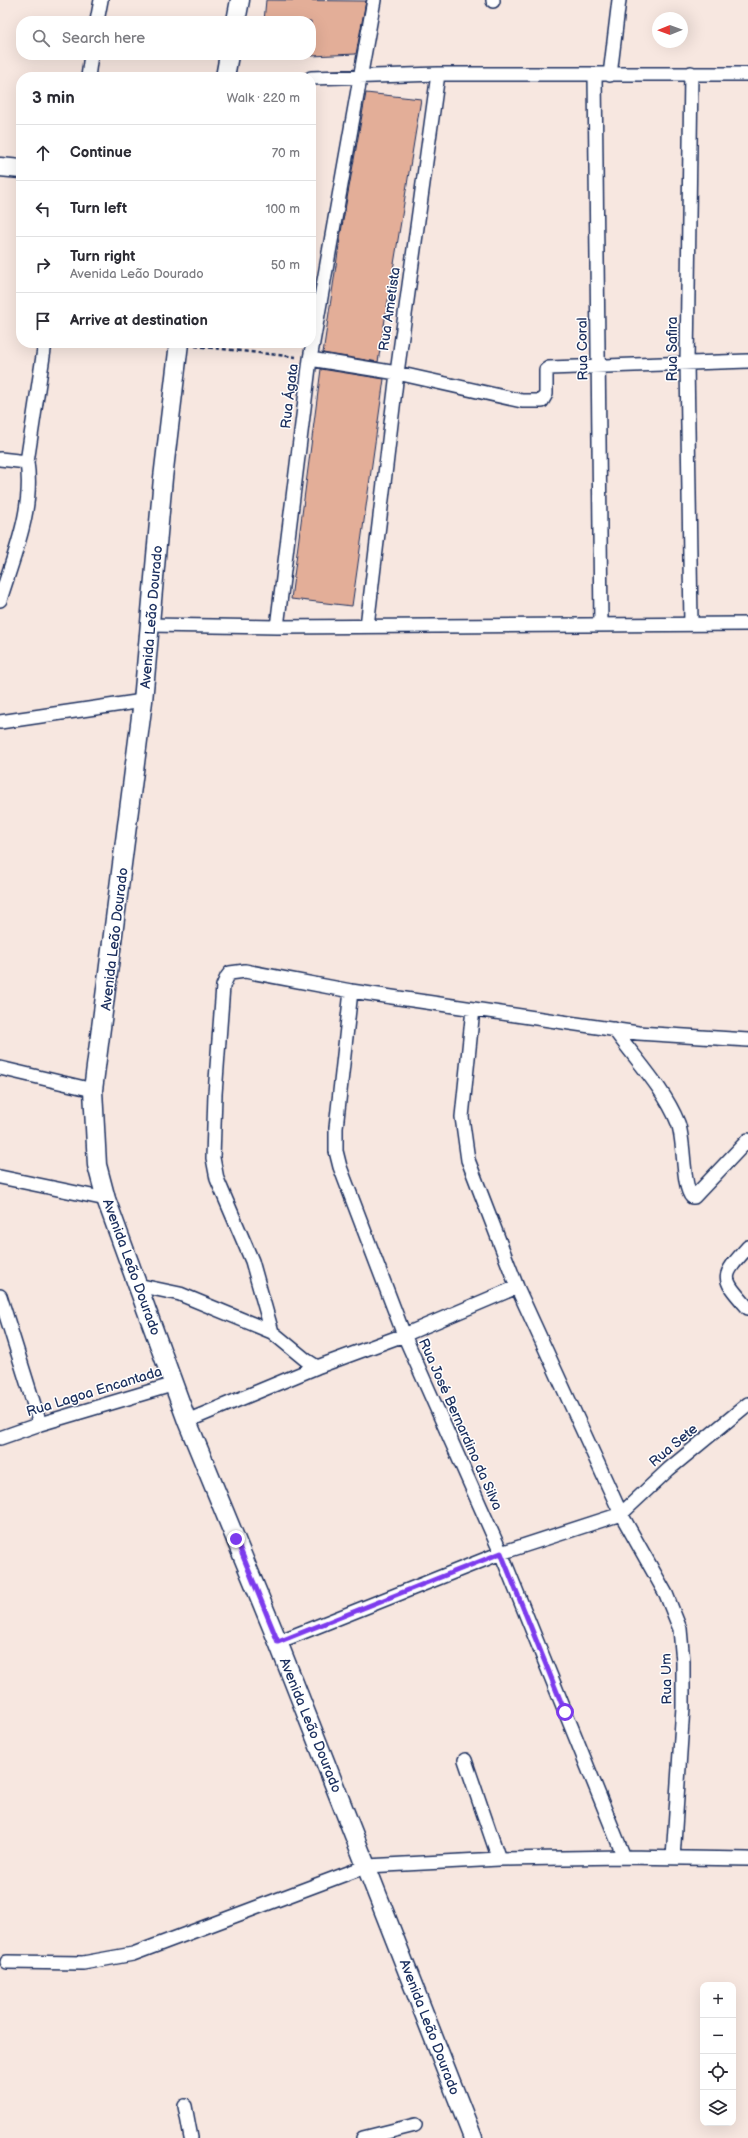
<!DOCTYPE html>
<meta charset="utf-8">
<style>
body{margin:0;font-family:"Balsamiq Sans",sans-serif;background:#f2f2f3;color:#2b2b33}
.controls{position:absolute;right:12px;bottom:12px;display:grid;overflow:hidden;border-radius:8px;box-shadow:0 4px 16px #0002}
.controls button{width:36px;height:36px;display:grid;place-items:center;padding:0;border:0;border-bottom:1px solid #e1e1e2;background:#fff;color:#2b2b33;font:20px sans-serif}
.compass{position:absolute;left:652px;top:12px;width:36px;height:36px;border-radius:50%;background:#fff;box-shadow:0 4px 16px #0002;rotate:269deg}
.stop{position:absolute;width:12px;height:12px;margin:-9px;border:3px solid #7c3aed;border-radius:50%;background:#fff}
.stop.end{background:#7c3aed;border-color:#fff;box-shadow:0 1px 4px #0008}
.list{margin:0;padding:0;list-style:none}
h2{display:flex;justify-content:space-between;align-items:center;height:52px;margin:0;padding:0 16px;font-size:17px}
h2 small{font-size:13px;font-weight:400;color:#7c7c81}
.list li{display:grid;grid-template-columns:26px 1fr auto;gap:12px;align-items:center;box-sizing:border-box;height:56px;padding:0 16px;border-top:1px solid #e1e1e2}
.list b{display:block;font-size:15px;white-space:nowrap}
.list p{margin:0;font-size:13px;white-space:nowrap;color:#7c7c81}
.list em{font-size:13px;font-style:normal;color:#7c7c81}
.icon{flex:none;width:22px;height:22px;fill:none;stroke:currentColor;stroke-width:2;stroke-linecap:round;stroke-linejoin:round}
.map{position:relative;flex:none;width:748px;height:2138px;overflow:hidden}
.search{position:absolute;background:#fff;box-shadow:0 4px 16px #0002;left:16px;top:16px;width:300px;height:44px;display:flex;align-items:center;gap:10px;box-sizing:border-box;padding:0 14px;border-radius:16px;color:#7c7c81;font-size:15px}
.panel{position:absolute;background:#fff;box-shadow:0 4px 16px #0002;left:16px;top:72px;width:300px;height:276px;border-radius:16px}
.map>svg:first-child{display:block}
.building{fill:#e3ae98;stroke:#1b2f5e}
.lines{fill:none;stroke-linecap:round;stroke-linejoin:round}
.street-casing{stroke:#1b2f5e;stroke-width:16}
.secondary-casing{stroke:#1b2f5e;stroke-width:21}
.path{stroke:#1b2f5e;stroke-width:2.5;stroke-dasharray:4 3;stroke-linecap:butt}
.street{stroke:#fff;stroke-width:13}
.secondary{stroke:#fff;stroke-width:18}
.route{stroke:#7c3aed;stroke-width:5}
.labels{text-anchor:middle;stroke-width:3;stroke-linejoin:round;paint-order:stroke}
.street-label{font-size:14px;fill:#1b2f5e;stroke:#fff}
</style>
<div class="map">
<svg width="748" height="2138" viewBox="0 0 748 2138">
<rect width="100%" height="100%" fill="#f7e7e0"/>
<filter id="ink" filterUnits="userSpaceOnUse"><feTurbulence type="fractalNoise" baseFrequency=".025" numOctaves="2"/><feDisplacementMap in="SourceGraphic" scale="8" xChannelSelector="R" yChannelSelector="G"/><feConvolveMatrix kernelMatrix="1 2 1 2 8 2 1 2 1" color-interpolation-filters="sRGB"/></filter>
<g filter="url(#ink)">
<path class="building" d="M266,0L366,1L356,54L311,56V21H264Z
M366,93L421,99L378,362L323,353L341,232Z
M321,369L384,379L352,606L291,599Z"/>
<g class="lines">
<g class="street-casing">
<path id="street" d="M493,1V0
M97,21L101,0
M691,73L687,362L691,624
M438,74H748
M595,75L601,624
M610,75L619,0
M88,77L91,55
M311,78L438,74L397,373L367,626
M310,359L397,373L522,401H542L546,394V370L549,368L748,361
M0,459L27,462
M0,600C14,554 34,510 27,462L45,343
M149,625L277,627L748,624
M277,627L310,359L374,0
M0,722L143,701
M351,991L336,1128V1151L340,1167L404,1335L501,1553L624,1857
M473,1009L462,1117L468,1160L517,1287L621,1514L666,1594L680,1629L683,1662V1707L673,1858
M614,1029C635,1059 664,1088 678,1123C685,1140 682,1187 692,1197H694L748,1140
M0,1068L93,1090
M0,1177L106,1199
M748,1247C720,1278 721,1277 748,1308
M137,1285L180,1294L272,1332
M517,1287L404,1335L317,1367L306,1360L272,1332L252,1261L217,1179L213,1158L215,1094L223,986L227,977L230,973L245,971L351,991L638,1033L748,1040
M0,1296L40,1424
M187,1421L317,1367
M0,1438L40,1424L175,1384
M278,1642L501,1553L621,1514L669,1469L748,1404
M465,1760L499,1859
M7,1962L83,1963L133,1954L367,1866L499,1859L624,1857L748,1859
M185,2106L191,2138
M363,2138L415,2125"/>
</g>
<g class="secondary-casing">
<path id="secondary" d="M236,21L240,0
M225,77L229,55
M0,167L21,169
M179,343L163,478L143,701L93,1090L97,1165L106,1199L187,1421L278,1642L473,2138"/>
</g>
<path class="path" d="M195,346L296,357"/>
<use href="#street" class="street"/>
<use href="#secondary" class="secondary"/>
</g>
</g>
<g class="lines" filter="url(#ink)">
<path class="route" d="M236,1539L278,1642L501,1553L565,1712"/>
</g>
<g class="labels">
<g class="street-label">
<text transform="translate(389 309) rotate(-82)" y="5">Rua Ametista</text>
<text transform="translate(582 349) rotate(-91)" y="5">Rua Coral</text>
<text transform="translate(672 349) rotate(-90)" y="5">Rua Safira</text>
<text transform="translate(289 396) rotate(-83)" y="5">Rua Ágata</text>
<text transform="translate(151 617) rotate(-85)" y="5">Avenida Leão Dourado</text>
<text transform="translate(114 939) rotate(-83)" y="5">Avenida Leão Dourado</text>
<text transform="translate(132 1267) rotate(70)" y="5">Avenida Leão Dourado</text>
<text transform="translate(94 1391) rotate(-17)" y="5">Rua Lagoa Encantada</text>
<text transform="translate(461 1424) rotate(66)" y="5">Rua José Bernardino da Silva</text>
<text transform="translate(673 1445) rotate(-40)" y="5">Rua Sete</text>
<text transform="translate(666 1679) rotate(-91)" y="5">Rua Um</text>
<text transform="translate(311 1725) rotate(68)" y="5">Avenida Leão Dourado</text>
<text transform="translate(430 2027) rotate(69)" y="5">Avenida Leão Dourado</text>
</g>
</g>
</svg>
<div class="controls">
<button>+</button>
<button>−</button>
<button><svg class="icon" aria-label="locate" viewBox="0 0 24 24"><circle cx="12" cy="12" r="6"/><path d="M12 2v4M12 18v4M2 12h4M18 12h4"/></svg></button>
<button><svg class="icon" aria-label="layers" viewBox="0 0 24 24"><path d="M12 4l9 5-9 5-9-5zM3 14l9 5 9-5"/></svg></button>
</div>
<svg class="compass" viewBox="-18 -18 36 36"><path d="M0-13l5 13h-10z" fill="#e53935"/><path d="M0 13l5-13h-10z" fill="#7c7c81"/></svg>
<div class="stop" style="left:565px;top:1712px"></div>
<div class="stop end" style="left:236px;top:1539px"></div>
<div class="search"><svg class="icon" aria-label="search" viewBox="0 0 24 24"><circle cx="10" cy="10" r="6"/><path d="M15 15l6 6"/></svg>Search here</div>
<section class="panel">
<h2>3 min<small>Walk · 220 m</small></h2>
<ul class="list">
<li><svg class="icon" aria-label="ahead" viewBox="0 0 24 24"><path d="M12 20V5M6 11l6-6 6 6"/></svg><div><b>Continue</b></div><em>70 m</em></li>
<li><svg class="icon" aria-label="left" viewBox="0 0 24 24"><path d="M17 20v-9H6M10 6l-5 5 5 5"/></svg><div><b>Turn left</b></div><em>100 m</em></li>
<li><svg class="icon" aria-label="right" viewBox="0 0 24 24"><path d="M7 20v-9h11M14 6l5 5-5 5"/></svg><div><b>Turn right</b><p>Avenida Leão Dourado</p></div><em>50 m</em></li>
<li><svg class="icon" aria-label="arrive" viewBox="0 0 24 24"><path d="M6 21V4h12l-3 4 3 4H6"/></svg><div><b>Arrive at destination</b></div></li>
</ul>
</section>
</div>
